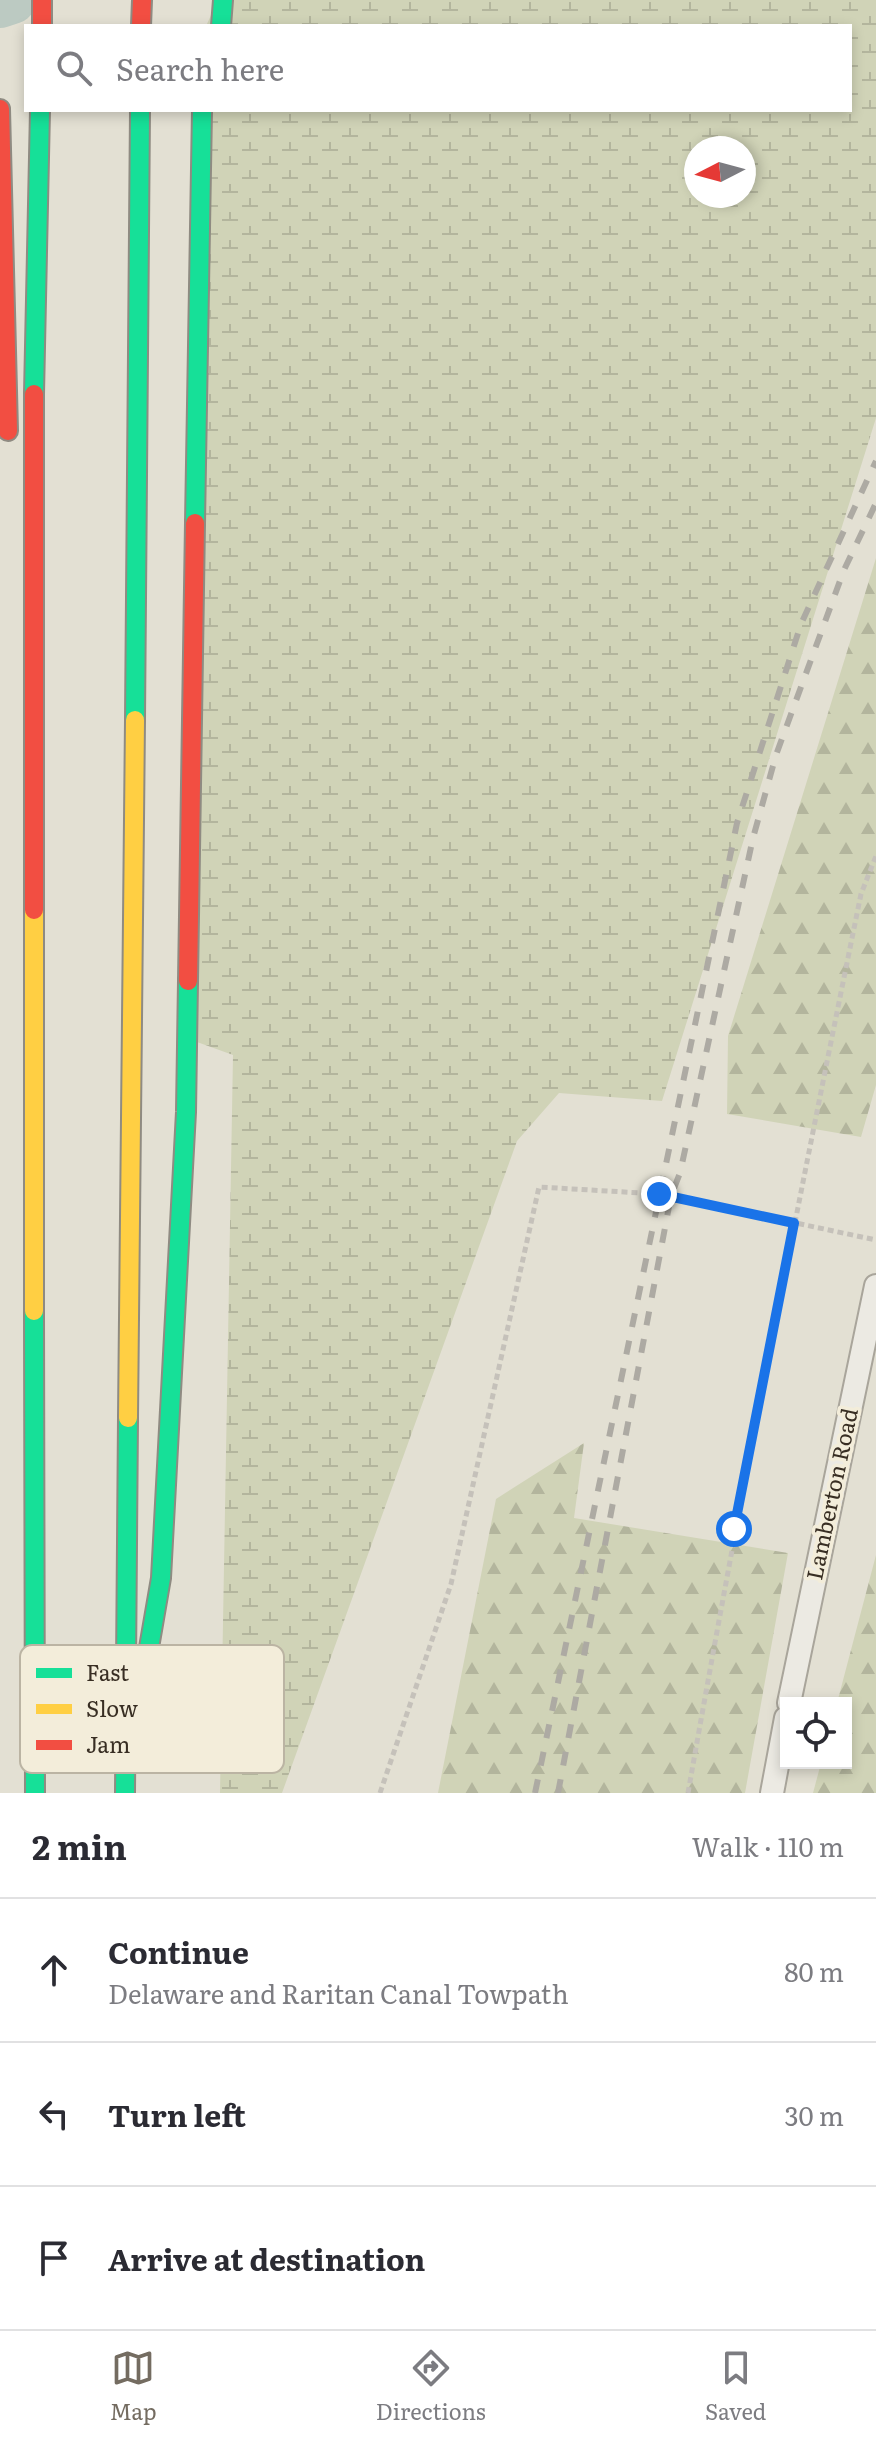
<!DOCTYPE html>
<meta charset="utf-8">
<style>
body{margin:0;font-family:Literata,serif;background:#f7f7f7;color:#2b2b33}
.controls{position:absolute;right:24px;bottom:24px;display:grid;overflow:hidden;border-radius:0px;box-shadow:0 4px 12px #0003}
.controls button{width:72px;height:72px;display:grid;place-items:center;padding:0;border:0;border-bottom:2px solid #e1e1e2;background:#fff;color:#2b2b33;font:40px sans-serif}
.compass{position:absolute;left:684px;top:136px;width:72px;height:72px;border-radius:50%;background:#fff;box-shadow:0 4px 12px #0003;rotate:264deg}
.stop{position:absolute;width:24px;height:24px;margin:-18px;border:6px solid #1a73e8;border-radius:50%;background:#fff}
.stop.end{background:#1a73e8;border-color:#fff;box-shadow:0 2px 8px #0008}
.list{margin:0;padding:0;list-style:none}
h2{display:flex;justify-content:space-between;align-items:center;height:104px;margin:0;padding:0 32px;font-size:34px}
h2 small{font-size:26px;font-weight:400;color:#7c7c81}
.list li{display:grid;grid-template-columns:52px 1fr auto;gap:24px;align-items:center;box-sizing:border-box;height:144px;padding:0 32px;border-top:2px solid #e1e1e2}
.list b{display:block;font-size:30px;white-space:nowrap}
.list p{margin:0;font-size:26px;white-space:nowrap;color:#7c7c81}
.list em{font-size:26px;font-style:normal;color:#7c7c81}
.icon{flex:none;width:44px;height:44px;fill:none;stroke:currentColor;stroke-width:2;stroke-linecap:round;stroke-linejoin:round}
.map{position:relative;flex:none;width:876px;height:1793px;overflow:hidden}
.search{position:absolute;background:#fff;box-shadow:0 4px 12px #0003;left:24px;right:24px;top:24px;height:88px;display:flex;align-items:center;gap:20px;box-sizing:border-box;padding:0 28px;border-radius:0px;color:#7c7c81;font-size:30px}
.sheet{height:536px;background:#fff}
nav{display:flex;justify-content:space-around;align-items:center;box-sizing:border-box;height:112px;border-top:2px solid #e1e1e2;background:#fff;font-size:22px;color:#7c7c81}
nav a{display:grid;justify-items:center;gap:4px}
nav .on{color:#746c61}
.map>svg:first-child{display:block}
.forest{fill:url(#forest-firs)}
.wetland{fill:url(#wetland-marsh);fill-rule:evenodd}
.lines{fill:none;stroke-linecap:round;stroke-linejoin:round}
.river{stroke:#bccac2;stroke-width:48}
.street-casing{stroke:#a9a59b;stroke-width:26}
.fast-casing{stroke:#8f8b82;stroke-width:22}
.slow-casing{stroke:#8f8b82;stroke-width:22}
.jam-casing{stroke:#8f8b82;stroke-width:22}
.path{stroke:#c5c1ba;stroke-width:5;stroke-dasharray:6 4;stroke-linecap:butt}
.street{stroke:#eceae3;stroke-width:22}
.fast{stroke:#16e098;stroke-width:18}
.slow{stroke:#ffcf43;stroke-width:18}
.jam{stroke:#f24e42;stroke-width:18}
.rail{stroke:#adaaa3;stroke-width:6;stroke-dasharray:14 14;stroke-linecap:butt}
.route{stroke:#1a73e8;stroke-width:10}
.labels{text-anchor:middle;stroke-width:7;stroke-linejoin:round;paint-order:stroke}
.street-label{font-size:22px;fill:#382e23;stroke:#f3edda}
.key{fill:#f3edda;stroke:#bbb4a3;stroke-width:2}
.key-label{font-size:22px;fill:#382e23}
</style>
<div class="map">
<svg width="876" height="1793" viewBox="0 0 876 1793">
<defs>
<pattern id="forest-firs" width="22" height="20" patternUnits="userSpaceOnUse" patternTransform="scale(2)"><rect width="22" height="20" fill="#d0d3b7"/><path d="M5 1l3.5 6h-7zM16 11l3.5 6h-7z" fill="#b3b59d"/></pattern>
<pattern id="wetland-marsh" width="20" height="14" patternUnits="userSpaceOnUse" patternTransform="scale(2)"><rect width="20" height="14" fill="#d0d3b7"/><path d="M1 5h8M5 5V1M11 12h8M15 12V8" fill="none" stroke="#b3b59d"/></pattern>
</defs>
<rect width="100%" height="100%" fill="#e3e0d3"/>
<path class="forest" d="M876,558V1085L861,1137L727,1114L728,1036Z
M584,1443L574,1518L788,1553L745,1793H438L496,1499Z
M876,1555V1793H813L821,1763H846V1703H837Z"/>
<path class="wetland" d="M218,0H876V418L662,1101L559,1093L517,1141L282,1793H220L233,1055L197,1042L205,110H850V26H206ZM696,148H744V196H696Z"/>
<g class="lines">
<path class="river" d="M0,4L12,0"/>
<g class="street-casing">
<path id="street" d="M789,1703L876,1286
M772,1793L786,1718"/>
</g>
<g class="fast-casing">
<path id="fast" d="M221,26L223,0
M34,394L40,110
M195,523L202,110
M135,720L140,110
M34,1311L35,1793
M146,1665L161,1578L186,1112L188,981
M125,1793L128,1418"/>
</g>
<g class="slow-casing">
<path id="slow" d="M34,910V1311
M128,1418L135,720"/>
</g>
<g class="jam-casing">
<path id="jam" d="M42,0V26
M141,26L142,0
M0,109L8,431
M34,910V394
M188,981L195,523"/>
</g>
<path class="path" d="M380,1793L451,1584L539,1187L659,1194L876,1240
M688,1793C741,1492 800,1193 861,894L876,856"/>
<use href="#street" class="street"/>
<use href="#fast" class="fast"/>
<use href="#slow" class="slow"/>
<use href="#jam" class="jam"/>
<path class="rail" d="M535,1793L737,823L801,624L876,461
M558,1793L671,1196L680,1173L753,838L776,755L844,570L876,503"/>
</g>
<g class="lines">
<path class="route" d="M659,1194L794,1223L734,1529"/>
</g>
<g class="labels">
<g class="street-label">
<text transform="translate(832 1494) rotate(-78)" y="8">Lamberton Road</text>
</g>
</g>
<rect x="20" y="1645" width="264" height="128" rx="12" class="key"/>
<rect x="36" y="1668" width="36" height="10" fill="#16e098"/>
<rect x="36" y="1704" width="36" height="10" fill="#ffcf43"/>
<rect x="36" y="1740" width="36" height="10" fill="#f24e42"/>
<g class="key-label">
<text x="86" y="1681">Fast</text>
<text x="86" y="1717">Slow</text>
<text x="86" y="1753">Jam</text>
</g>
</svg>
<div class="controls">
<button><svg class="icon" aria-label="locate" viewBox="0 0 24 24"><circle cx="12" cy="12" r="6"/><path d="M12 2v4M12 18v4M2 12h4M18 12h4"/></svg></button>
</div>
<svg class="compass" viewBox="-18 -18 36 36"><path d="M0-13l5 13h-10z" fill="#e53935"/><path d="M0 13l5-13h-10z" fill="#7c7c81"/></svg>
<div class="stop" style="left:734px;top:1529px"></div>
<div class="stop end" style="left:659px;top:1194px"></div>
<div class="search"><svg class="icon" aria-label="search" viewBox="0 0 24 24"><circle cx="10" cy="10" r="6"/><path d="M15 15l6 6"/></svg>Search here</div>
</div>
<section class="sheet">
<h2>2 min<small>Walk · 110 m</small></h2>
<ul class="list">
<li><svg class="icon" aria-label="ahead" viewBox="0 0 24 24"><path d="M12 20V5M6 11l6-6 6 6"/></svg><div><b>Continue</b><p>Delaware and Raritan Canal Towpath</p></div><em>80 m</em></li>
<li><svg class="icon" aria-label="left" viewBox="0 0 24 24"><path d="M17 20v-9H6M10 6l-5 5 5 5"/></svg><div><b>Turn left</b></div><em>30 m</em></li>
<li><svg class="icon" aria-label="arrive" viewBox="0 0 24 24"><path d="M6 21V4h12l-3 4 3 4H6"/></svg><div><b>Arrive at destination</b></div></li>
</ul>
</section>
<nav>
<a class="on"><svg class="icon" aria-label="map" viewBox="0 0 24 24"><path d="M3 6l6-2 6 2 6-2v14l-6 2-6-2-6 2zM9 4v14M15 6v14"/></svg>Map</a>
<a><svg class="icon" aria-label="directions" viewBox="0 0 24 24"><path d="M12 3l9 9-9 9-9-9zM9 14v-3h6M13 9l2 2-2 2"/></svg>Directions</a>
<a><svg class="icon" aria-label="saved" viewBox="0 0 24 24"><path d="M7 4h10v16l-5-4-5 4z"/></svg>Saved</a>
</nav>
